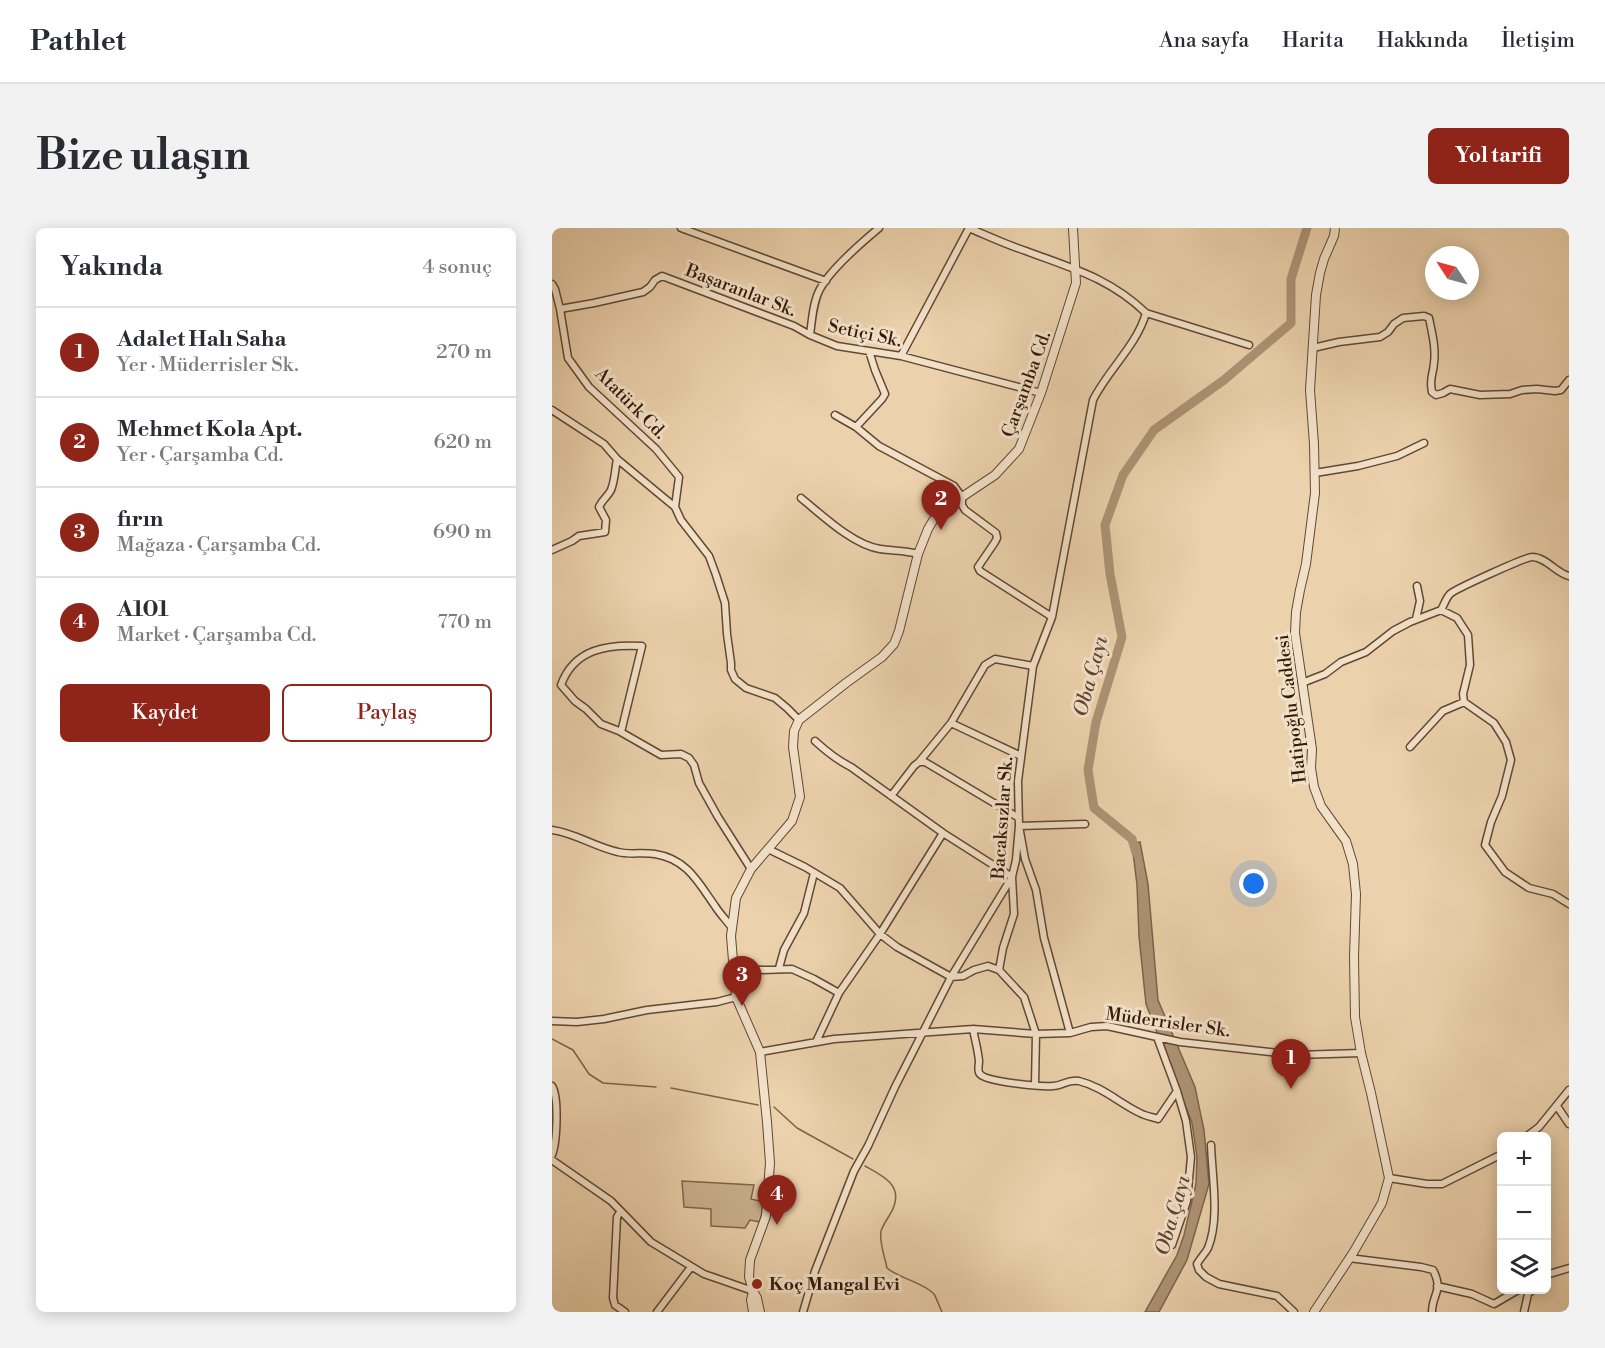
<!DOCTYPE html>
<html lang="tr">
<meta charset="utf-8">
<style>
body{margin:0;font-family:"Libre Bodoni",serif;background:#f2f2f3;color:#2b2b33}
.controls{position:absolute;right:18px;bottom:18px;display:grid;overflow:hidden;border-radius:9px;box-shadow:0 3px 15px #0003}
.controls button{width:54px;height:54px;display:grid;place-items:center;padding:0;border:0;border-bottom:2px solid #e1e1e2;background:#fff;color:#2b2b33;font:30px sans-serif}
.compass{position:absolute;left:873px;top:18px;width:54px;height:54px;border-radius:50%;background:#fff;box-shadow:0 3px 15px #0003;rotate:306deg}
.you{position:absolute;left:702px;top:656px;width:21px;height:21px;margin:-15px;border:4px solid #fff;border-radius:50%;background:#1a73e8;box-shadow:0 0 0 9px #1a73e833}
.badge{display:grid;place-items:center;width:39px;height:39px;border-radius:50%;background:#8f2418;color:#fff;font-size:20px;font-weight:700}
.pin{position:absolute;translate:-50% -50px;filter:drop-shadow(0 2px 3px #0008)}
.pin::after{content:'';position:absolute;top:32px;width:21px;height:18px;background:inherit;clip-path:polygon(0 0,100% 0,50% 100%)}
.list{margin:0;padding:0;list-style:none}
h2{display:flex;justify-content:space-between;align-items:center;height:78px;margin:0;padding:0 24px;font-size:26px}
h2 small{font-size:20px;font-weight:400;color:#7c7c81}
.list li{display:grid;grid-template-columns:39px 1fr auto;gap:18px;align-items:center;box-sizing:border-box;height:90px;padding:0 24px;border-top:2px solid #e1e1e2}
.list b{display:block;font-size:22px;white-space:nowrap}
.list p{margin:0;font-size:20px;white-space:nowrap;color:#7c7c81}
.list em{font-size:20px;font-style:normal;color:#7c7c81}
.actions{display:flex;gap:12px;padding:18px 24px}
.actions a{flex:1;padding:14px 0;border:2px solid #8f2418;border-radius:9px;text-align:center;font-size:21px;color:#8f2418}
.actions .main{background:#8f2418;color:#fff}
.icon{flex:none;width:33px;height:33px;fill:none;stroke:currentColor;stroke-width:2;stroke-linecap:round;stroke-linejoin:round}
.map{position:relative;flex:none;width:1017px;height:1084px;overflow:hidden;border-radius:9px}
header{display:flex;align-items:center;gap:36px;box-sizing:border-box;height:84px;padding:0 30px;background:#fff;border-bottom:2px solid #e1e1e2}
header strong{font-size:28px}
nav{display:flex;gap:33px;margin-inline-start:auto;font-size:21px}
.intro{display:flex;align-items:center;justify-content:space-between;box-sizing:border-box;height:144px;padding:0 36px}
h1{margin:0;font-size:42px}
.button{padding:15px 27px;border-radius:9px;background:#8f2418;color:#fff;font-size:21px;font-weight:700}
main{display:flex;gap:36px;padding:0 36px}
aside{flex:1;background:#fff;border-radius:9px;box-shadow:0 3px 15px #0003}
.map>svg:first-child{display:block}
.green{fill:#ccb290;stroke:#80664c;stroke-width:1.5}
.water{fill:#ad9375;stroke:#7d634a;stroke-width:1.5}
.lines{fill:none;stroke-linecap:round;stroke-linejoin:round}
.stream{stroke:#7d634a;stroke-width:1.5}
.river{stroke:#ad9375;stroke-width:9}
.minor-casing{stroke:#624832;stroke-width:9}
.tertiary-casing{stroke:#624832;stroke-width:10}
.minor{stroke:#f2e1c9;stroke-width:6}
.tertiary{stroke:#f2e1c9;stroke-width:8}
.poi-dot{fill:#8f2418;stroke:#f2e1c9;stroke-width:2}
.labels{text-anchor:middle;stroke-width:6;stroke-linejoin:round;paint-order:stroke}
.street-label{font-size:18px;fill:#351a09;stroke:#f2e1c9}
.poi-label{font-size:18px;font-weight:bold;fill:#351a09;stroke:#f2e1c9;text-anchor:start}
.water-label{font-size:20px;font-style:italic;fill:#5f442f;stroke:#f2e1c9}
</style>
<header>
<strong>Pathlet</strong>
<nav><a>Ana sayfa</a><a>Harita</a><a>Hakkında</a><a>İletişim</a></nav>
</header>
<div class="intro"><h1>Bize ulaşın</h1><a class="button">Yol tarifi</a></div>
<main>
<aside>
<h2>Yakında<small>4 sonuç</small></h2>
<ul class="list">
<li><span class="badge">1</span><div><b>Adalet Halı Saha</b><p>Yer · Müderrisler Sk.</p></div><em>270 m</em></li>
<li><span class="badge">2</span><div><b>Mehmet Kola Apt.</b><p>Yer · Çarşamba Cd.</p></div><em>620 m</em></li>
<li><span class="badge">3</span><div><b>fırın</b><p>Mağaza · Çarşamba Cd.</p></div><em>690 m</em></li>
<li><span class="badge">4</span><div><b>A101</b><p>Market · Çarşamba Cd.</p></div><em>770 m</em></li>
</ul>
<div class="actions"><a class="main">Kaydet</a><a>Paylaş</a></div>
</aside>
<div class="map">
<svg width="1017" height="1084" viewBox="0 0 1017 1084">
<rect width="100%" height="100%" fill="#ebd1ac"/>
<filter id="stains"><feTurbulence type="fractalNoise" baseFrequency=".00333" numOctaves="4"/><feColorMatrix values="0 0 0 0 .2 0 0 0 0 .09 0 0 0 0 .02 0 0 0 .5 -.17"/></filter>
<radialGradient id="worn" r=".72"><stop offset=".6" stop-color="#630" stop-opacity="0"/><stop offset="1" stop-color="#630" stop-opacity=".3"/></radialGradient>
<path class="green" d="M130,953L202,957L199,971L212,974L208,994L198,992L193,1000L159,998V981L132,979Z"/>
<path class="water" d="M588,614L596,656L606,772L643,859L652,902L657,956L635,1032L607,1084H593L625,1027L632,1007L644,956L645,929L640,895L594,776L587,708L585,657L580,616Z"/>
<g class="lines">
<path class="stream" d="M0,811L21,822L37,846L51,855L104,859
M119,860L206,877
M222,879L245,900L301,931
M313,938C329,947 350,956 342,978C339,987 332,994 329,1003C327,1015 333,1029 335,1040C348,1051 371,1054 382,1066C385,1071 387,1078 390,1084"/>
<path class="river" d="M584,625L580,611L542,580L536,542L544,494L570,409L558,346L553,297L571,247L602,202L672,152L739,95V51L755,0"/>
<g class="minor-casing">
<path id="minor" d="M129,0L274,53
M327,0C309,15 279,41 268,61C261,74 260,92 258,107L285,118L349,128L489,165
M417,0C436,8 455,17 474,23C519,40 558,50 594,85C585,117 556,142 541,172L500,389L481,438L466,553L467,598L464,632L460,649L462,686L451,720L447,742
M0,56L3,61L8,81L16,130L37,159L104,221L127,249L123,279L129,292L157,328L164,347L173,375L175,406L179,435V442L183,451L194,460L223,470L235,480L247,492
M8,81L42,75L91,64L98,59L103,52L110,48L242,98L258,107
M594,85L697,117
M761,120L787,114L828,109L836,104L842,96L851,90L872,88L877,90C880,105 884,120 882,135C881,148 877,150 880,164L884,167L891,165L898,161L928,167L958,166L970,162L985,161L1003,163L1009,162L1017,152
M349,128L417,0
M0,182L52,216L65,231L123,279
M283,187L304,199L327,218L402,258L410,269V277L413,282L444,305L445,310L443,314L426,339L428,343L500,389
M304,199L330,171L333,166L323,142L317,123
M763,245L806,238L845,228L872,215
M249,270C270,287 301,317 328,321C341,323 353,322 366,326
M0,322L20,313L27,308L53,304L54,292L47,279C50,272 56,268 59,262C63,252 63,241 65,231
M889,382L905,390L916,407L918,437L911,466L912,474L942,495L954,514L959,532L950,568L939,594L933,617L953,644L977,660L1001,666L1017,676
M864,391L868,373L865,358
M750,455L773,446L789,434L814,424L841,403L858,394L889,382C892,377 894,370 898,366C903,361 974,329 980,329C994,329 1004,345 1017,348
M399,495L433,437L443,431L481,438
M69,504L90,418C55,416 22,421 9,457L23,473L34,481L49,496L67,503L109,527L129,526L137,530L142,537L147,555L166,589L199,641
M858,519L891,483L912,474
M367,534L399,495L469,528
M339,568L362,538L367,534H373L467,590
M0,602C23,605 43,619 66,624C78,627 90,624 103,626C135,631 146,654 163,678C168,686 175,693 180,700
M216,621L253,639L288,660L328,706L345,719L399,749L411,748L422,742L436,738L447,742L472,769L484,806L518,805L539,799L555,798L628,814L744,827L809,825
M227,740L232,722L252,685L262,645
M206,742L240,741L262,751L287,765
M0,793L25,794L52,791L95,782L165,774L184,769
M421,801C423,812 426,822 427,833C427,838 425,843 428,846C434,854 490,859 501,858C511,858 515,851 527,853C551,859 567,875 588,885C593,888 600,889 606,891L625,863
M518,805L492,710L484,662L473,631L467,598L533,596
M605,809L625,863L634,893L639,929L635,973L620,1017
M264,814L287,765L328,706L391,605
M208,824L282,811L421,801L484,806L483,857
M0,858C7,869 5,914 0,927
M1005,878L1017,896
M975,908L987,899L1017,862
M659,917C660,948 668,991 656,1020C653,1026 648,1030 645,1036L647,1042L654,1049L667,1056L725,1068L742,1084
M0,932L59,973L99,1014L152,1046L201,1063
M837,950L875,956H890L950,926
M68,984L65,989L61,1070L63,1077L73,1084
M797,1030L869,1039L881,1042C892,1063 880,1066 880,1084
M994,1047L1017,1040
M885,1058L920,1066L942,1076L966,1062
M105,1084L139,1039
M251,1084L263,1043L302,943L316,918L343,859L399,749L460,649L391,605L299,539C285,532 275,524 263,513
M972,1084L976,1066L980,1062"/>
</g>
<g class="tertiary-casing">
<path id="tertiary" d="M201,1084L199,1072L201,1063
M208,1084L205,1070L201,1063L197,1049L198,1032L214,988L218,935L215,894L208,824L184,769L179,708L184,670L199,641L240,593L248,569L241,519L242,503L247,492L294,455L330,429L342,416L347,403L366,326L376,301L385,286L397,276L410,269L443,247L467,221L489,165L524,55L521,0
M762,1084L801,1025L830,975L837,950L819,865L809,825L803,789L802,729L804,666L801,636L794,613L769,578L762,559L759,540L760,521L743,405L744,384L748,362L754,336L763,265L762,216L758,162L764,67L768,45L772,31L782,8L783,0"/>
</g>
<use href="#minor" class="minor"/>
<use href="#tertiary" class="tertiary"/>
</g>
<circle class="poi-dot" cx="205" cy="1056" r="6"/>
<g class="labels">
<g class="street-label">
<text transform="translate(189 62) rotate(21)" y="6">Başaranlar Sk.</text>
<text transform="translate(313 105) rotate(12)" y="6">Setiçi Sk.</text>
<text transform="translate(474 156) rotate(-70)" y="6">Çarşamba Cd.</text>
<text transform="translate(79 175) rotate(45)" y="6">Atatürk Cd.</text>
<text transform="translate(739 481) rotate(-97)" y="6">Hatipoğlu Caddesi</text>
<text transform="translate(450 590) rotate(-86)" y="6">Bacaksızlar Sk.</text>
<text transform="translate(616 794) rotate(8)" y="6">Müderrisler Sk.</text>
</g>
<g class="poi-label">
<text x="217" y="1062">Koç Mangal Evi</text>
</g>
<g class="water-label">
<text transform="translate(538 448) rotate(-75)" y="7">Oba Çayı</text>
<text transform="translate(620 987) rotate(-74)" y="7">Oba Çayı</text>
</g>
</g>
<rect width="100%" height="100%" filter="url(#stains)"/>
<rect width="100%" height="100%" fill="url(#worn)"/>
</svg>
<div class="controls">
<button>+</button>
<button>−</button>
<button><svg class="icon" aria-label="layers" viewBox="0 0 24 24"><path d="M12 4l9 5-9 5-9-5zM3 14l9 5 9-5"/></svg></button>
</div>
<svg class="compass" viewBox="-18 -18 36 36"><path d="M0-13l5 13h-10z" fill="#e53935"/><path d="M0 13l5-13h-10z" fill="#7c7c81"/></svg>
<div class="you"></div>
<div class="pin badge" style="left:739px;top:861px">1</div>
<div class="pin badge" style="left:389px;top:302px">2</div>
<div class="pin badge" style="left:190px;top:778px">3</div>
<div class="pin badge" style="left:225px;top:997px">4</div>
</div>
</main>
